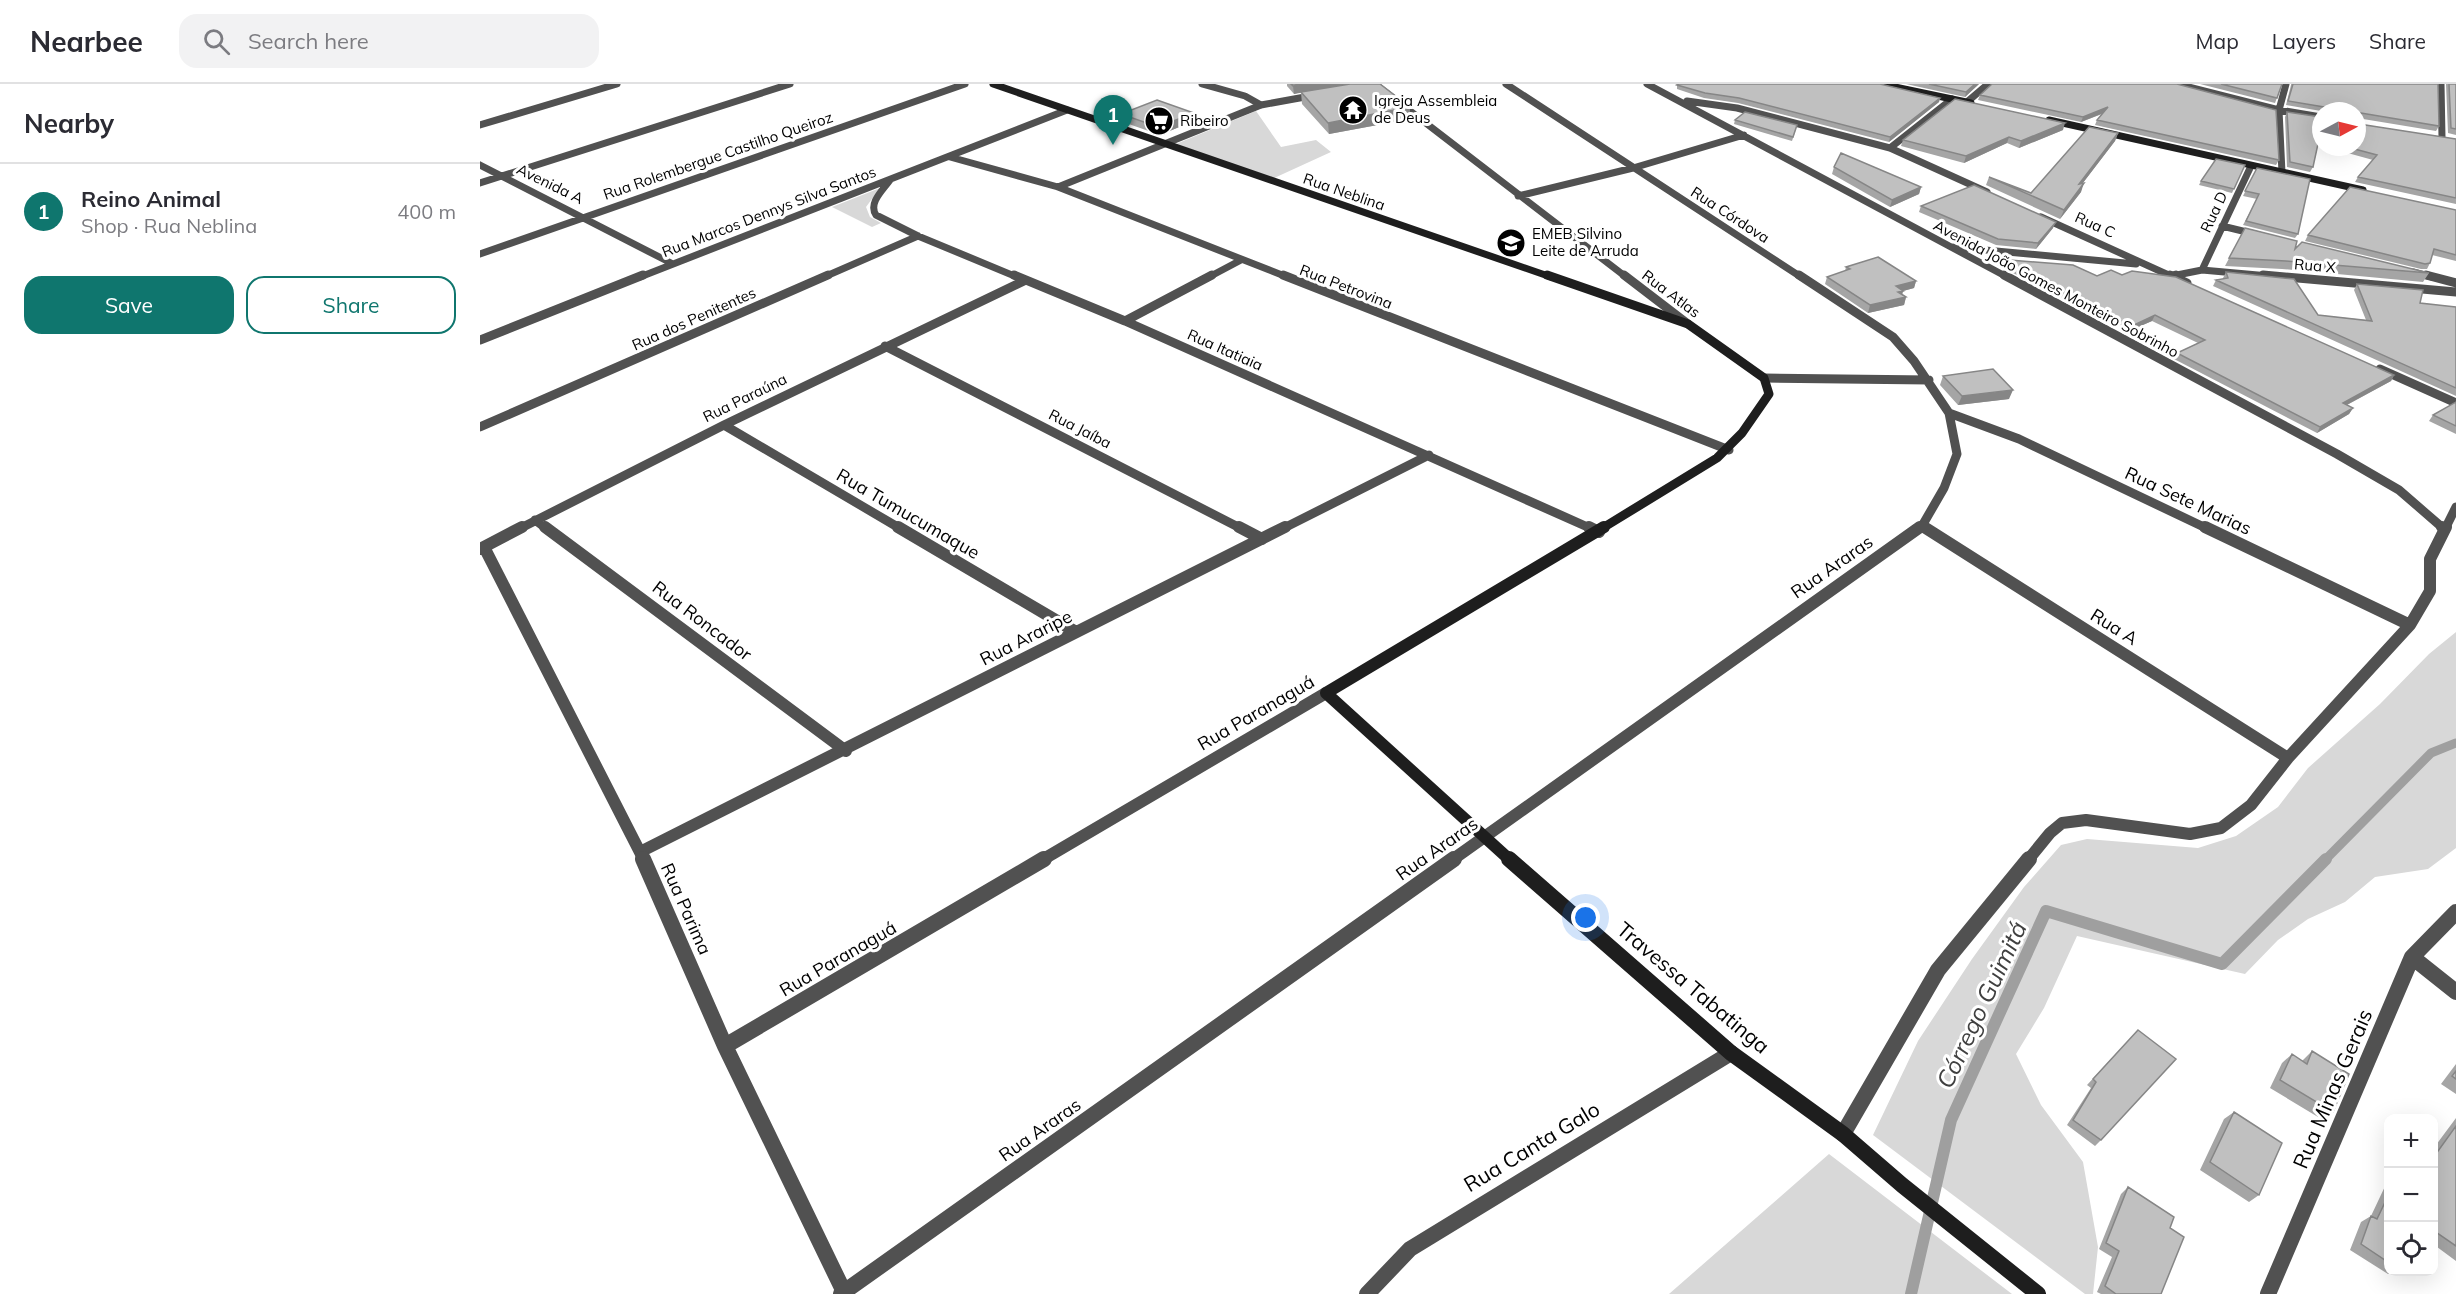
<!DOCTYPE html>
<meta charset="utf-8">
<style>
body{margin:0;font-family:Mulish,sans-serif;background:#f2f2f3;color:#2b2b33}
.controls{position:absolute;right:18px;bottom:18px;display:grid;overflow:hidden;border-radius:12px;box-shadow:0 6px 24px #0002}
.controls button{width:54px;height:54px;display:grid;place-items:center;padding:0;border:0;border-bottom:2px solid #e1e1e2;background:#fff;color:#2b2b33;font:30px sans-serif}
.compass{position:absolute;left:1832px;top:18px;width:54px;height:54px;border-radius:50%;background:#fff;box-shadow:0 6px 24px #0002;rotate:83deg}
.you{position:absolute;left:1106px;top:834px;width:21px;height:21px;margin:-15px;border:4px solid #fff;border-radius:50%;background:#1a73e8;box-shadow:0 0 0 9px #1a73e833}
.badge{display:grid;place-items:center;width:39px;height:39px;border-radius:50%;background:#0f766e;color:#fff;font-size:20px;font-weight:700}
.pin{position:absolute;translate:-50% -50px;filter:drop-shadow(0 2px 3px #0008)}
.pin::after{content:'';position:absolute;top:32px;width:21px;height:18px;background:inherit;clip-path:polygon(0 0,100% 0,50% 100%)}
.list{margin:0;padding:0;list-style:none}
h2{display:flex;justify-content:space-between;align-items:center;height:78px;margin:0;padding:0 24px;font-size:26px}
h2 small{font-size:20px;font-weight:400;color:#7c7c81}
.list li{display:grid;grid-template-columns:39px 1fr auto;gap:18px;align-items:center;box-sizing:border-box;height:96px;padding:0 24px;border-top:2px solid #e1e1e2}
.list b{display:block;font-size:22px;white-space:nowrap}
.list p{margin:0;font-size:20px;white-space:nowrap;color:#7c7c81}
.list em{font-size:20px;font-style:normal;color:#7c7c81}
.actions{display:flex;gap:12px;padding:18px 24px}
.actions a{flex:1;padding:14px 0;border:2px solid #0f766e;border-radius:18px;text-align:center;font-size:21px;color:#0f766e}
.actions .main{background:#0f766e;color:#fff}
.icon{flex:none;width:33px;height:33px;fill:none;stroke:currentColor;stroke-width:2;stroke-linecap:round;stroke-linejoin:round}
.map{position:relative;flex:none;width:1976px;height:1210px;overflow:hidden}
header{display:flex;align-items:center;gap:36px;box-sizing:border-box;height:84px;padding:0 30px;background:#fff;border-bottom:2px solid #e1e1e2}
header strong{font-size:28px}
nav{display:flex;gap:33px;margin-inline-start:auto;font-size:21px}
.search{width:420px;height:54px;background:#f2f2f3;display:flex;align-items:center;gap:15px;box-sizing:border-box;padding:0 21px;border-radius:18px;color:#7c7c81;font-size:22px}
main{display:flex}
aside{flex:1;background:#fff}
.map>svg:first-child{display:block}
.green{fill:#d8d8d8}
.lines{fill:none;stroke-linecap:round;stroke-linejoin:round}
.stream-far1{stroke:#9f9f9f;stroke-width:9}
.stream{stroke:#9f9f9f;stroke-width:12}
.street-far3{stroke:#515151;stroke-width:7}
.street-far2{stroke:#515151;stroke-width:9}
.street-far1{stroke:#515151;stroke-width:12}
.street{stroke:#515151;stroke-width:16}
.secondary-far3{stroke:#1e1e1e;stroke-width:7}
.secondary-far2{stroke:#1e1e1e;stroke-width:9}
.secondary-far1{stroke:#1e1e1e;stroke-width:12}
.secondary{stroke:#1e1e1e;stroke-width:16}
.wall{fill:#a5a5a5}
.shaded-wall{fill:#868686}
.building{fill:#c0c0c0;stroke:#868686;stroke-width:1.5}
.labels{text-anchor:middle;stroke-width:6;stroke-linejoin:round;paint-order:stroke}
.far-poi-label{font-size:15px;fill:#000;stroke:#fff;text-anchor:start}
.far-street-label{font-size:15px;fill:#000;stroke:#fff}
.street-label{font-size:18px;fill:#000;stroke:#fff}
.near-street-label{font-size:21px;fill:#000;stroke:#fff}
.near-water-label{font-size:24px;font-style:italic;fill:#404040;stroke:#fff}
</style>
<header>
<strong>Nearbee</strong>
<div class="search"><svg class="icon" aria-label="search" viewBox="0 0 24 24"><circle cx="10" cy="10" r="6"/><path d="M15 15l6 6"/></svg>Search here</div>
<nav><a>Map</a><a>Layers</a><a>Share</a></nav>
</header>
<main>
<aside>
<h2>Nearby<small></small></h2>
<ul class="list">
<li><span class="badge">1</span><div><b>Reino Animal</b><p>Shop · Rua Neblina</p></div><em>400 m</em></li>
</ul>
<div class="actions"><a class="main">Save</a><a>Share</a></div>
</aside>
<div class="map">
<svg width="1976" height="1210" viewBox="0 0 1976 1210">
<rect width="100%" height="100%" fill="#fff"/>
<path class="green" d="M776,27L801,63L836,56L851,68L792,95L696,60Z
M400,104L386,123L390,133L401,139L392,143L352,123Z
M1976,548V764L1948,785L1895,793L1865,818L1828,835L1798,856L1765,890L1597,852L1564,924L1536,970L1561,1021L1603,1078L1618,1163L1613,1210H1605L1393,1051L1438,957L1492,875L1544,803L1581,761L1607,755L1718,764L1756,752L1798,723L1828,684L1900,620L1949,570Z
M1349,1070L1532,1210H1189Z"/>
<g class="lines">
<path class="stream-far1" d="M1845,776L1951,669L1976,659"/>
<path class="stream" d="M1431,1210L1471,1036L1566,827L1742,880L1846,775"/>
<path class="street-far3" d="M722,0L765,12L781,21
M895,0L1146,193
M1026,0L1321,193
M1167,0L1527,193
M1697,0L1799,26L1841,33
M1961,0L1962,53
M1207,17L1257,24L1410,64L1507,108
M1487,18L1508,0
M0,41L137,0
M1410,64L1472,15
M470,73L578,103L807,193
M0,81L191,179
M1802,89L1799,26L1806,0
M410,96C403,106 388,119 396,131L438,152L537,193
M0,99L310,0
M578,103L781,21L836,11
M1038,112L1153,84L1264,51
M1561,133L1693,193
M1742,142L1779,151
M1473,163L1656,180
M0,170L485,0
M1722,186L1771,82
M1933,188L1952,193
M1692,192L1722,186L1800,193
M160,193L587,26
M344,193L438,152
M729,193L761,176"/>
<path class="street-far2" d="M534,191L645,237L1112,445
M803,191L1249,366
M1144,191L1208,240
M1319,191L1413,253L1434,277L1469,329L1477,370L1464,404L1442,442L1438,445
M1524,191L1857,370L1919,406L1964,445
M1690,191L1707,199
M1783,191L1976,208
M1946,191L1976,199
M1692,192L1696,191
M645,237L732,191
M0,256L163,191
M405,262L762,445
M1900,285L1976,319
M1284,294L1449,296
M1469,329L1539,355L1728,445
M244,341L421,445
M0,343L348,191
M55,436L67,445
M1442,442L1447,445
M39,445L244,341L546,196
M802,445L949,371
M1965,445L1976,423"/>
<path class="street-far1" d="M65,443L366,667
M418,443L596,548
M759,443L782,455
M1109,443L1119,448
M1444,443L1808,674
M1725,443L1930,541
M1962,443L1964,445
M4,463L164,776
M0,465L42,443
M160,768L805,443
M562,776L846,609
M972,776L1440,443
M1548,776L1570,749L1582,739L1606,736L1710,750L1741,744L1771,721L1808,674L1930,541L1950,507V475L1966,443"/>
<path class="street" d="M163,775L245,962L365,1210
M1932,873L1976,908
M245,962L564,775
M1363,1050L1458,886L1549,775
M361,1210L974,775
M887,1210L930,1165L1251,969
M1788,1210L1932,873L1976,828"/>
<path class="secondary-far3" d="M513,0L1071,193
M1401,0L1491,19
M1569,36L1883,106"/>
<path class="secondary-far2" d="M1067,191L1208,240L1284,294L1289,310L1262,349L1237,374L1121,445"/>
<path class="secondary-far1" d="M1030,776L846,609L1124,443"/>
<path class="secondary" d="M1029,775L1251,969L1363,1050L1422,1101L1558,1210"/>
</g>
<path class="wall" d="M807,0H869L930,23V35L849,50L822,20L821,8L814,10L807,2Z
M1195,0H1400L1460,14L1459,18L1409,58L1258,19L1224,14L1197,5V1Z
M1426,0H1499L1485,13Z
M1512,0L1799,76L1796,81L1615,41L1617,36L1622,30L1601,38L1498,16L1500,11Z
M1720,0H1802L1795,19Z
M1811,0H1958L1959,42L1956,47L1877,34V27H1841L1806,21L1811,1Z
M1966,0H1976V51L1968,49Z
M1807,28L1841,33V62L1838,61L1833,83L1830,88L1807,83L1805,33Z
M641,30L716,36L680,51L643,38Z
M1255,36L1316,45L1312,57L1254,40Z
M1879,40L1976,55V120L1875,98L1878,93L1893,76L1846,63H1877Z
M1583,46L1539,64L1527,59L1484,79L1421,62L1423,56Z
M1638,49L1635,57L1602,100L1601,108L1580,135L1506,101L1509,93L1551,109Z
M1765,81L1752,109L1719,101L1721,97Z
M1354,83L1441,103L1439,110L1410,123L1352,90Z
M1777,84L1818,150L1815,154L1763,141L1777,115L1763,112Z
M1441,122L1573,144L1556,165L1516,161L1439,128Z
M1976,126V177L1952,171L1950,179L1947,185H1941L1825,157L1828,151Z
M1765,144L1815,165L1949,189L1943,198L1802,185L1745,182Z
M1517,175L1617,192L1642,191L1914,291L1911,297L1867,321L1873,324L1869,330L1837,349L1694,275L1697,269L1718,259L1672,237L1649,247L1515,180Z
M1366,183L1436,197L1434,204L1423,207L1422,211L1426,213L1424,221L1388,229L1345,200L1347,193L1365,187Z
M1746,188L1838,231L1886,236L1874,206L1877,200L1940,219L1976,223V312L1733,202L1736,196L1744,195L1743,194Z
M1463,292L1529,315L1478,321L1460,301Z
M1976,318V350L1949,337L1953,331Z
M1658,946L1621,1056L1615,1062L1587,1041L1611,1004L1607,1001Z
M1832,967L1853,1028L1843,1036L1790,1004L1802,979L1812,970L1822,977Z
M1976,980V1010L1961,1000Z
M1754,1028L1779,1111L1769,1118L1720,1086L1744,1035Z
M1976,1034V1177L1953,1160V1065Z
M1908,1096V1188H1914L1908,1190L1870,1166L1881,1138L1891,1132Z
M1648,1103L1690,1144L1681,1210H1621L1617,1208L1632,1173L1619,1165L1641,1110Z"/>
<path class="shaded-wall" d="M825,0H869L814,10L813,2Z
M1495,0H1499L1485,13L1486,8Z
M1460,14L1459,18L1409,58L1410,53Z
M930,23V35L849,50L848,39Z
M1628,23L1626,28L1601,38L1603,33Z
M714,29L716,36L680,51L678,43Z
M1585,39L1583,46L1539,64L1541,57Z
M1638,49L1635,57L1596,108L1599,100Z
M1529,53L1527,59L1484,79L1486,72Z
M1604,99L1601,108L1580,135L1584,126Z
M1441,103L1439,110L1410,123L1412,116Z
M1576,138L1573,144L1556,165L1558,159Z
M1436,197L1434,204L1423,207L1421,214L1416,202Z
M1426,213L1424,221L1388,229L1390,221Z
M1675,231L1672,237L1649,247L1652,242Z
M1914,291L1911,297L1859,325L1863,319Z
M1533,306L1529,315L1478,321L1482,312Z
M1873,324L1869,330L1837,349L1840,343Z"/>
<path class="building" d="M811,0H825L813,2Z
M870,0H900L930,23L848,39L821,8Z
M1199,0H1400L1460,14L1410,53L1259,14L1225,9L1197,1Z
M1449,0H1495L1486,8Z
M1512,0H1697L1796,26L1799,76L1617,36L1628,23L1603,33L1500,11Z
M1741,0H1802L1797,14Z
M1813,0H1958L1959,42L1881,29L1877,30V27H1848L1844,23L1808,17Z
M1969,0H1976V45L1971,44Z
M1475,15L1585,39L1541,57L1529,53L1486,72L1423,56Z
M677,16L714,29L678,43L641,30Z
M1265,28L1317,41L1313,53L1255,36Z
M1807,28L1841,33V56L1839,55L1833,83L1810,78Z
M1877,38L1879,40L1976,55V114L1878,93L1897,71L1867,63H1877Z
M1609,43L1638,49L1599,100L1604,99L1584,126L1509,93L1551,109Z
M1361,69L1441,103L1412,116L1354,83Z
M1736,75L1765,81L1754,105L1721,97Z
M1777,84L1830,95L1818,150L1766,137L1779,110L1765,107Z
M1494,101L1576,138L1558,159L1518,155L1441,122Z
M1870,103L1976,126V171L1954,165L1950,179L1945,180L1828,151Z
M1765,144L1817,157L1815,165L1822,158L1949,189L1806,177L1749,174Z
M1398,173L1436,197L1416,202L1423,207L1418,208L1426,213L1390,221L1347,193L1370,185L1366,183Z
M1517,175L1593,181L1617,192L1631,186L1642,191L1652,187L1696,193L1914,291L1863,319L1873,324L1840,343L1697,269L1725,256L1675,231L1652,242Z
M1746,188L1814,195L1838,231L1892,237L1877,200L1943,206L1940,219L1976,223V304L1736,196L1748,194Z
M1513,285L1533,306L1482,312L1463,292Z
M1976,318V342L1953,331Z
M1658,946L1696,975L1621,1056L1593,1036L1616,998L1613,995Z
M1832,967L1869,990L1853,1028L1800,996L1812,970L1827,980Z
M1976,987V995L1972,992Z
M1754,1028L1802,1059L1779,1111L1730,1078Z
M1976,1042V1162L1953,1146V1074Z
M1648,1103L1694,1133L1690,1144L1704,1153L1681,1210H1636L1625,1202L1639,1167L1626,1159Z
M1908,1112V1178L1881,1160L1891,1132L1897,1135Z"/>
<defs>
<g id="temple-disc" transform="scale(1.5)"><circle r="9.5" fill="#000" stroke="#fff"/><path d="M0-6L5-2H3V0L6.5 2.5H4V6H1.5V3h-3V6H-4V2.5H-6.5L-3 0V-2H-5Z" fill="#fff"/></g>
<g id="supermarket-disc" transform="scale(1.5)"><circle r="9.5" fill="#000" stroke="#fff"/><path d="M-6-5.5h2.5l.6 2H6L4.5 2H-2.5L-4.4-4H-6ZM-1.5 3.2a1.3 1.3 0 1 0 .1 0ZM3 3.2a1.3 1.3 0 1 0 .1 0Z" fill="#fff"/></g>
<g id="school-disc" transform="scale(1.5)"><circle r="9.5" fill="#000" stroke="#fff"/><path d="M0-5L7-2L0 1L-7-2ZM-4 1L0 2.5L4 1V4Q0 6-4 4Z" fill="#fff"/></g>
</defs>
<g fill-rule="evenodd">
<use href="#temple-disc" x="873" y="26"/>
<use href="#supermarket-disc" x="679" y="37"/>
<use href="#school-disc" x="1031" y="159"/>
</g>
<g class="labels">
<g class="far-poi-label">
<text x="894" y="22">Igreja Assembleia<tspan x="894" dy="17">de Deus</tspan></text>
<text x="700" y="42">Ribeiro</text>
<text x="1052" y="155">EMEB Silvino<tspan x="1052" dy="17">Leite de Arruda</tspan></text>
</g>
<g class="far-street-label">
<text transform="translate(238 72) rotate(-19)" y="5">Rua Rolembergue Castilho Queiroz</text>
<text transform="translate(70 100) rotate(26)" y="5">Avenida A</text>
<text transform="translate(864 108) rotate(19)" y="5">Rua Neblina</text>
<text transform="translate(289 128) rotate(-21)" y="5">Rua Marcos Dennys Silva Santos</text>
<text transform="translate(1734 128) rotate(-65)" y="5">Rua D</text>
<text transform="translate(1250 131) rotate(33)" y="5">Rua Córdova</text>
<text transform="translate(1615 141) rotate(24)" y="5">Rua C</text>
<text transform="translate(1835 182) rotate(5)" y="5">Rua X</text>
<text transform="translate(866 203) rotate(21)" y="5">Rua Petrovina</text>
<text transform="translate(1576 205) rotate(28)" y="5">Avenida João Gomes Monteiro Sobrinho</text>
<text transform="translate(1191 210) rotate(37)" y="5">Rua Atlas</text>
<text transform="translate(214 235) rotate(-24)" y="5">Rua dos Penitentes</text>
<text transform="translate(745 266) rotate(24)" y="5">Rua Itatiaia</text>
<text transform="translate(265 314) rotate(-26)" y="5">Rua Paraúna</text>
<text transform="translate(600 345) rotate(27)" y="5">Rua Jaíba</text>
</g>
<g class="street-label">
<text transform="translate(1708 417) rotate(25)" y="6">Rua Sete Marias</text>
<text transform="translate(428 430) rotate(30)" y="6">Rua Tumucumaque</text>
<text transform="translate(1352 483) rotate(-35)" y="6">Rua Araras</text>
<text transform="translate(222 537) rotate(37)" y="6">Rua Roncador</text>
<text transform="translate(1634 543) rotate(32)" y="6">Rua A</text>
<text transform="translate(546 554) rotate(-27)" y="6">Rua Araripe</text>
<text transform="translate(776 629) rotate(-30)" y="6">Rua Paranaguá</text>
<text transform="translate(957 765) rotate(-35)" y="6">Rua Araras</text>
<text transform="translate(206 825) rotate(66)" y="6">Rua Parima</text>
<text transform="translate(358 875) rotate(-30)" y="6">Rua Paranaguá</text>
<text transform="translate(560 1046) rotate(-35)" y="6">Rua Araras</text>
</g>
<g class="near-street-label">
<text transform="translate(1213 904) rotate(40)" y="7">Travessa Tabatinga</text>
<text transform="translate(1853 1005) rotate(-67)" y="7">Rua Minas Gerais</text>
<text transform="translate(1052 1063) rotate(-31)" y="7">Rua Canta Galo</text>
</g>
<g class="near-water-label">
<text transform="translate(1502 921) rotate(-65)" y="8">Córrego Guimitá</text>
</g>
</g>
</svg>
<div class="controls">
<button>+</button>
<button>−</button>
<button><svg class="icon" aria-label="locate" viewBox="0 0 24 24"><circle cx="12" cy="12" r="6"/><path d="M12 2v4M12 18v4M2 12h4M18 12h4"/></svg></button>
</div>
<svg class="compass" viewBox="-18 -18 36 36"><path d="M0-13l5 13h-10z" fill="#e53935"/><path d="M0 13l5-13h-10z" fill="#7c7c81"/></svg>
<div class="you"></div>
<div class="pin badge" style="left:633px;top:61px">1</div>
</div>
</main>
